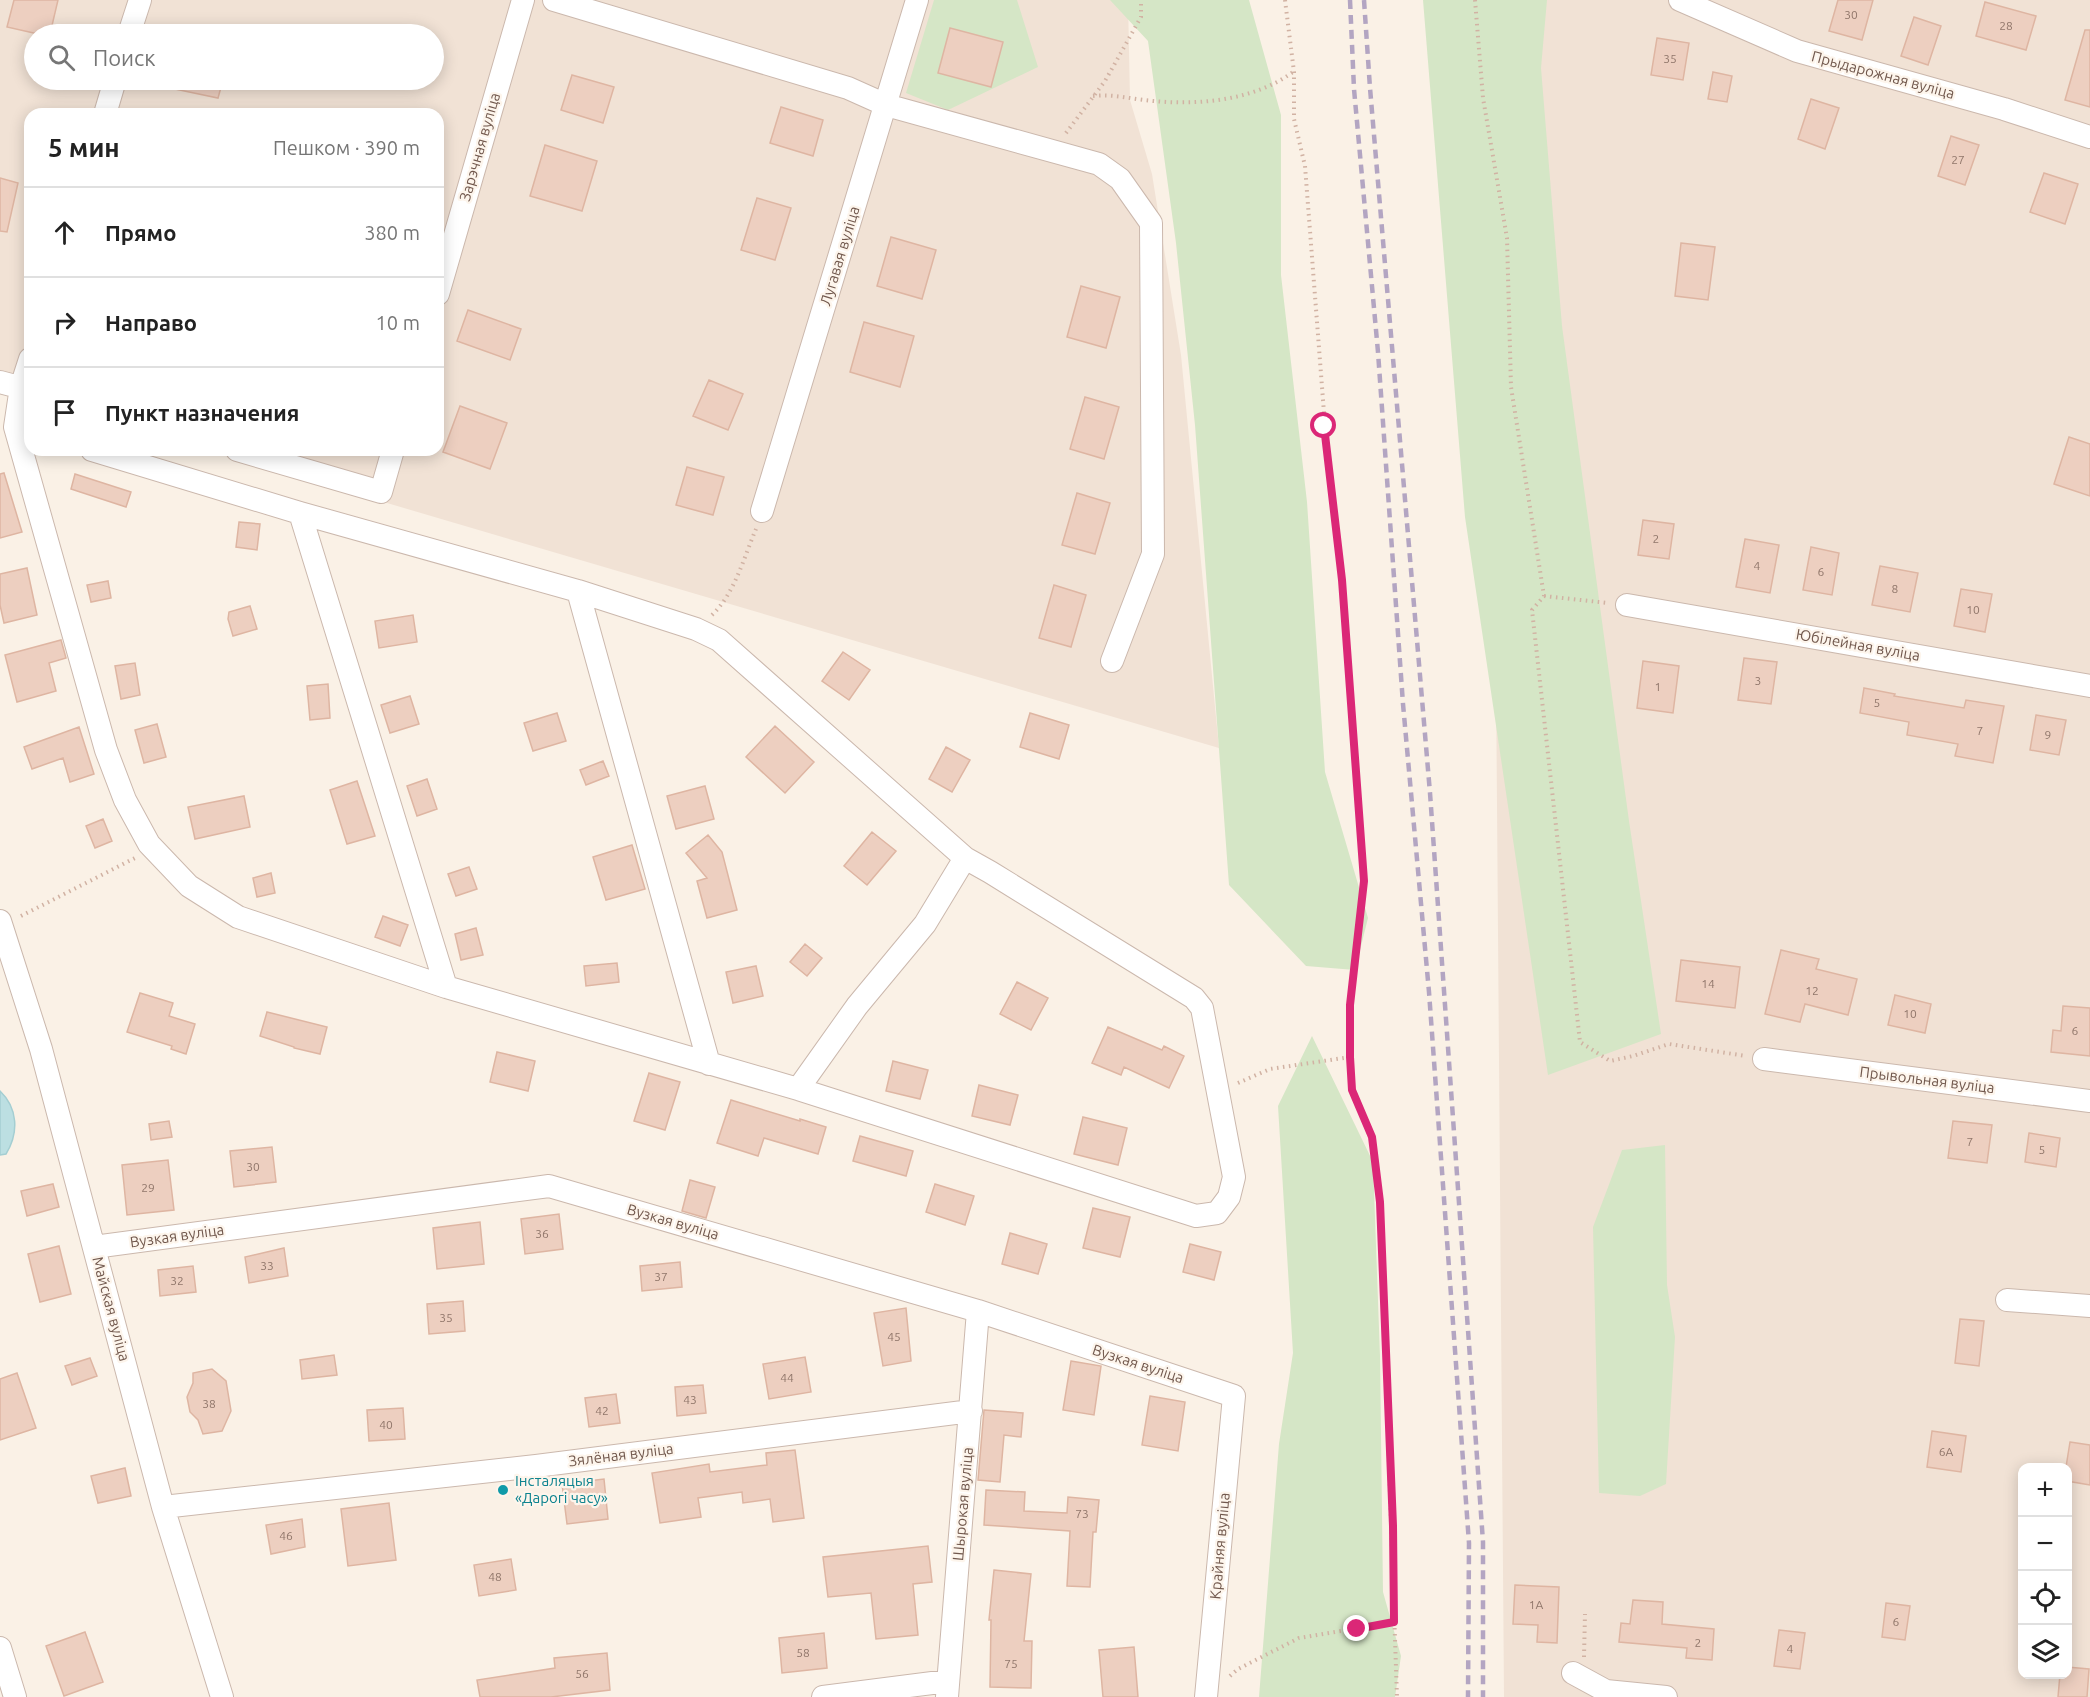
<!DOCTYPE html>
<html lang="ru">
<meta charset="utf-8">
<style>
body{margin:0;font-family:Ubuntu,sans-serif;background:#f2f2f2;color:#222}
.controls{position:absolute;right:18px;bottom:18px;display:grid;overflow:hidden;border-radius:12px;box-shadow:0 3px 15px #0003}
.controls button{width:54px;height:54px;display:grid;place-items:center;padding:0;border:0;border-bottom:2px solid #e0e0e0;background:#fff;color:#222;font:30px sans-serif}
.stop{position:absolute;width:18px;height:18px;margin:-14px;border:4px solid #db2777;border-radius:50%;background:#fff}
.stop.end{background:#db2777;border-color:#fff;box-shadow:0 2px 6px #0008}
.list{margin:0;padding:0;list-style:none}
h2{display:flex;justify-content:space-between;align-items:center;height:78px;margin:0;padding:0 24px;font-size:26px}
h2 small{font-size:20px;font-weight:400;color:#767676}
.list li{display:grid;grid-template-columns:39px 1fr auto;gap:18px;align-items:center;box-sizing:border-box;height:90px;padding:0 24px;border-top:2px solid #e0e0e0}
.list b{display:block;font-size:22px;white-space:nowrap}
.list em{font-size:20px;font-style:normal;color:#767676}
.icon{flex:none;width:33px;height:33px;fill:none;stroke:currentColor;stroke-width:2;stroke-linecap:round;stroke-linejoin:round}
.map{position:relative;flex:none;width:2090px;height:1697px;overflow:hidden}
.search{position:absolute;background:#fff;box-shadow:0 3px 15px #0003;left:24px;top:24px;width:420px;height:66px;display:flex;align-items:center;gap:15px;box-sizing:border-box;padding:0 21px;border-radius:33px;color:#767676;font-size:22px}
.panel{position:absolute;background:#fff;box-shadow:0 3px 15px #0003;left:24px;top:108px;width:420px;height:348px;border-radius:18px}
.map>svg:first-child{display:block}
.residential{fill:#f1e2d5;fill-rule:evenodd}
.green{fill:#d5e6c6}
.water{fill:#bcdfe2;stroke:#a4ced2;stroke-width:1.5}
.building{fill:#edcfc0;stroke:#deb5a2;stroke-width:1.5}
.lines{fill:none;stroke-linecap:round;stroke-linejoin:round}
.minor-casing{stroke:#cbb8ad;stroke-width:24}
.path{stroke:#d1b2a3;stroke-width:4;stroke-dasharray:1.5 4.5;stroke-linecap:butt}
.minor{stroke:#fff;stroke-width:22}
.rail{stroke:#b3a5c2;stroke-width:4.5;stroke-dasharray:9 6;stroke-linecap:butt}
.route{stroke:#db2777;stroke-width:8}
.culture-dot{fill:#0f9aa8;stroke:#fdf5ec;stroke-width:2}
.labels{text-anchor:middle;stroke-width:4.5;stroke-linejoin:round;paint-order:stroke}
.number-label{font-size:12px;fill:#90766a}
.street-label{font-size:15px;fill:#71584d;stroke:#fdf5ec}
.culture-label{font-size:15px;fill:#0d838f;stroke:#fdf5ec;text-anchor:start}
</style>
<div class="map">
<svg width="2090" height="1697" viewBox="0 0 2090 1697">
<rect width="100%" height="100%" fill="#faf1e6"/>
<path class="residential" d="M0,0H1128L1130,100L1152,174L1181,355L1219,748L207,450H438V114H30V398L0,389ZM34,34H434V80H34Z
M1497,0H2090V1697H1504L1491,40ZM2022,1468H2068V1674H2022Z"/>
<path class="green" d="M934,0H1017L1038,67L948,110L906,93Z
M1110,0H1249L1281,115V275L1307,502L1325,772L1368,918L1355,970L1306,966L1229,885L1195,425L1176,243L1148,41Z
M1423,0H1547L1541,68L1562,326L1629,821L1661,1034L1548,1075L1465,517Z
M1312,1036L1373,1162L1380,1356L1383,1592L1401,1656L1395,1697H1259L1279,1444L1293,1353L1278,1106Z
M1665,1145L1667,1285L1675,1337L1666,1484L1640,1496L1599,1493L1593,1227L1622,1150Z"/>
<path class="water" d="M0,1091C18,1108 19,1133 6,1154L0,1155Z"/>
<path class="building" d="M14,0H58L50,34H38L7,27Z
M1838,0H1873L1862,40L1829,31Z
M1985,2L2036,16L2026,50L1976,36Z
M1914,17L1941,26L1928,65L1901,56Z
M950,28L1003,42L991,87L938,73Z
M2085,30H2090V107L2065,100Z
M1657,38L1689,43L1683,80L1651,75Z
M1713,72L1732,76L1727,102L1708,99Z
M572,75L614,87L603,123L561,110Z
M166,80H223L218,98L165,87Z
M1811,99L1839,108L1825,149L1798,139Z
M781,107L823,120L813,156L770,143Z
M1951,136L1979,145L1965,185L1938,176Z
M545,145L597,161L582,211L530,196Z
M2044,173L2078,184L2065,224L2030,212Z
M0,178L18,183L7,232L0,231Z
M757,198L791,208L775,260L741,250Z
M891,237L936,250L922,299L877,286Z
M1681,243L1715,247L1708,300L1675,296Z
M1081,286L1120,297L1106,348L1067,337Z
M468,310L521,329L510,360L457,341Z
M864,322L914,336L900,387L850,372Z
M709,380L743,394L728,430L693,416Z
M1085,397L1119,407L1104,459L1070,449Z
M460,406L507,423L490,469L443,452Z
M2069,437L2090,444V496L2054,484Z
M687,467L724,477L713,515L676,505Z
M4,473L22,532L0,538V474Z
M75,474L131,492L126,507L71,489Z
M1077,493L1110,503L1095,554L1062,545Z
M1643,520L1674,524L1669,559L1638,555Z
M239,522L260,524L257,550L236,547Z
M1745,539L1779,545L1770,593L1736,587Z
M1811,547L1839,553L1832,595L1803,590Z
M1880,566L1918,573L1910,612L1872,605Z
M27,568L37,615L4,623L0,605V574Z
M108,581L111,598L91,602L87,585Z
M1054,585L1086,595L1071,647L1039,638Z
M1961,589L1992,594L1985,632L1954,626Z
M250,606L257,629L233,636L228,619L229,612Z
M413,615L417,642L379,648L375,621Z
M61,640L66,658L49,663L56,691L17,702L5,655Z
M843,652L870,670L849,700L822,681Z
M1744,658L1777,662L1771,704L1738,700Z
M1643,661L1679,666L1673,713L1637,708Z
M135,663L140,695L121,699L115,666Z
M328,684L330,718L310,720L307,686Z
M1864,688L1895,694L1894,696L1964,708L1966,700L2004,706L1993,763L1955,756L1958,744L1907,735L1909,722L1860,713Z
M410,696L419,724L390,733L381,705Z
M557,713L566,741L533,751L524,723Z
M1030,713L1069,725L1059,759L1020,747Z
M2036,715L2066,720L2059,755L2030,750Z
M157,724L166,757L144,763L135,730Z
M775,726L814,762L785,793L746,757Z
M79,727L94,774L70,782L63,758L32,769L24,747Z
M946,747L970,760L952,792L929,779Z
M603,761L609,776L586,785L580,770Z
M427,779L437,809L417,816L407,786Z
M357,781L375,836L347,844L330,790Z
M705,786L714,819L676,829L667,796Z
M244,796L250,827L195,839L188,807Z
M103,819L112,841L95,848L86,826Z
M872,832L896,851L867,885L844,866Z
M708,835L722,852L737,910L707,918L697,881L707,878L686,853Z
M632,845L645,889L606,900L593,857Z
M469,867L477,889L456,896L448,874Z
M271,873L275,893L257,897L253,878Z
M383,916L408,925L400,946L375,937Z
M476,928L483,955L461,960L455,934Z
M805,944L822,958L807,976L790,962Z
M1781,950L1819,959L1816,969L1857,979L1848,1015L1805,1004L1800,1022L1765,1014Z
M1681,960L1740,967L1735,1008L1676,1001Z
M617,963L619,982L586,986L584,966Z
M756,966L763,996L733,1003L726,972Z
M1017,982L1048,998L1031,1030L1000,1014Z
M140,993L173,1003L169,1016L195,1024L186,1054L171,1049L172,1046L127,1032Z
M1895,995L1931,1004L1925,1033L1888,1025Z
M2063,1006L2090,1008V1056L2051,1052L2053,1030L2061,1031Z
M267,1012L327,1027L320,1054L294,1048V1047L260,1036Z
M1108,1027L1162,1050L1164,1046L1184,1056L1169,1088L1124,1067L1121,1075L1092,1063Z
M497,1052L535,1061L528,1091L490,1082Z
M893,1061L928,1070L920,1099L886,1091Z
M649,1073L680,1082L665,1130L634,1121Z
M979,1085L1018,1095L1010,1125L972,1116Z
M731,1100L800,1121V1119L826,1127L818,1154L764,1138L758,1156L717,1143Z
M1083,1117L1127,1128L1118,1165L1074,1154Z
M169,1121L172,1137L151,1140L149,1124Z
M1953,1121L1992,1125L1987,1163L1948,1158Z
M2029,1133L2060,1138L2056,1167L2025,1162Z
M860,1136L913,1151L906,1176L853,1161Z
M272,1147L276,1182L234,1187L230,1151Z
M168,1160L174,1210L127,1215L122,1165Z
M690,1180L715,1187L706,1218L682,1211Z
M53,1184L59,1207L27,1216L21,1191Z
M935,1184L974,1196L965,1225L926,1212Z
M1093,1208L1130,1217L1120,1257L1083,1248Z
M559,1214L563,1249L525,1254L521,1219Z
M480,1222L484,1264L437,1269L433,1228Z
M1010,1233L1047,1244L1038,1274L1002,1264Z
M1190,1244L1221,1252L1214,1280L1183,1272Z
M59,1246L71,1294L40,1302L28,1254Z
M284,1248L288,1276L249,1283L245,1257Z
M680,1262L682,1287L642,1291L640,1266Z
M193,1266L196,1292L160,1296L158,1270Z
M463,1301L465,1331L429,1334L427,1304Z
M906,1308L911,1361L883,1366L874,1313Z
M1960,1319L1984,1321L1979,1366L1955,1363Z
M334,1355L337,1375L302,1379L300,1360Z
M805,1357L811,1392L769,1399L763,1364Z
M90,1358L97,1376L72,1385L65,1366Z
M1071,1361L1101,1366L1094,1415L1063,1410Z
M212,1369L226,1381L231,1411L222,1431L203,1434L198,1420L190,1412L187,1397L193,1383V1373Z
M17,1373L36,1428L0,1440V1379Z
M703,1385L706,1413L677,1416L675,1387Z
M616,1394L620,1423L589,1427L585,1398Z
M1150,1396L1185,1402L1178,1451L1142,1445Z
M403,1408L405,1439L369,1441L367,1410Z
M984,1410L1023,1413L1021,1437L1004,1435L1000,1482L978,1480Z
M1932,1431L1966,1436L1961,1472L1927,1467Z
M2070,1442L2090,1445V1485L2067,1481L2066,1467Z
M795,1450L804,1518L773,1522L770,1499L743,1503L742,1492L698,1498L701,1517L660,1523L652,1473L709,1464L710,1472L767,1465L766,1453Z
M125,1468L131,1496L98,1503L91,1476Z
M604,1479L608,1519L567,1524L562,1484Z
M986,1490L1025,1492L1024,1511L1067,1513L1068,1497L1099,1500L1096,1532H1093L1090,1587L1067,1586L1070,1531L984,1525Z
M389,1503L396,1560L348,1566L341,1509Z
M302,1519L305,1547L271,1554L266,1525Z
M928,1546L932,1582L913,1584L918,1635L876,1639L871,1593L828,1597L823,1557Z
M511,1559L516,1590L479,1596L474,1565Z
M994,1570L1031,1574L1024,1641H1032L1031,1688L990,1687L991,1620H989Z
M1515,1585L1559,1587L1557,1643L1537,1642L1538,1625L1513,1624Z
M1633,1600L1663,1602L1662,1624L1714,1629L1712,1660L1686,1658L1687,1648L1619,1642L1621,1623L1630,1624Z
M1886,1603L1910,1606L1905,1640L1882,1637Z
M1779,1630L1805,1633L1800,1669L1774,1666Z
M85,1632L103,1682L64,1696L46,1646Z
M824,1633L827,1668L782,1673L779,1638Z
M1134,1647L1138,1697H1103L1099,1650Z
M607,1653L610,1690L551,1697H480L477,1680L555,1668L554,1658Z
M2067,1667L2089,1669L2087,1697H2058L2060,1674H2067Z"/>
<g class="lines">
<g class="minor-casing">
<path id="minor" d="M554,0L848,88L886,105L1099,164L1120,179L1151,223L1153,554L1112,661
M1680,0L1797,51L2004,109L2090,137
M129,34L140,0
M105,114L115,80
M438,294L523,0
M30,359L21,387L15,427L30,431
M0,382L30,390
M15,427L106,750L125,800L149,844L189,886L238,917L446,987L798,1089L1196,1216L1217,1213L1229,1197L1234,1177L1202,1008L1194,998L990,872L965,858L719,640L696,629L578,591
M92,450L300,513L578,591L709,1064
M237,450L381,492L393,450
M762,511L917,0
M300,513L446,987
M1627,605L2090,686
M0,921L41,1049L163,1507L222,1697
M1764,1059L2090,1101
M798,1089L857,1006L925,924L965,858
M94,1247L549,1186L978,1311L1234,1396L1206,1697
M2007,1300L2090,1306
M163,1507L536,1466L971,1411
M0,1648L15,1697
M1573,1673L1606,1691L1666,1697
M823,1697L948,1681
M947,1697L978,1311"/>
</g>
<path class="path" d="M1285,0L1294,72V119L1305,166L1325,426L1342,580L1364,881L1350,1005L1352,1090L1372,1137L1380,1202L1397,1697
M1475,0L1483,98L1507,238L1511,387L1544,596L1532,610L1580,1042L1610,1061L1633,1056L1669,1044L1746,1056
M1093,96C1111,94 1127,98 1144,100C1193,106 1252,102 1293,72
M1066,133L1105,81L1141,17V0
M1544,596L1608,603
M712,615C735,593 744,557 756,529
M21,916L135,858
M1238,1083L1270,1069L1350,1057
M1584,1657L1585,1614
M1230,1676L1238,1669L1299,1638L1394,1622"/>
<use href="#minor" class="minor"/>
<path class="rail" d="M1350,0L1354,89L1378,352L1403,704L1429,992L1469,1543L1468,1697
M1364,0L1370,88L1430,793L1483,1542V1697"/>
</g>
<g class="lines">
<path class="route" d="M1324,426L1342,580L1364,881L1350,1005V1057L1352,1090L1372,1137L1380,1202L1393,1526L1394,1622L1357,1629"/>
</g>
<circle class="culture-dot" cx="503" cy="1490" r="6"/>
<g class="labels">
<g class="number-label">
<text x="1851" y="19">30</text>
<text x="2006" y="30">28</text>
<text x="1670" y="63">35</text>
<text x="1958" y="164">27</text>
<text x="1656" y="543">2</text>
<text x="1757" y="570">4</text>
<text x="1821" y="576">6</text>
<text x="1895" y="593">8</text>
<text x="1973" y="614">10</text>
<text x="1758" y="685">3</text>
<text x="1658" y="691">1</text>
<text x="1877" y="707">5</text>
<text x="1980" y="735">7</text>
<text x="2048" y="739">9</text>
<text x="1708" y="988">14</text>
<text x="1812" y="995">12</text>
<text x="1910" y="1018">10</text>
<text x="2075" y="1035">6</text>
<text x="1970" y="1146">7</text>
<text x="2042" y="1154">5</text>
<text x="253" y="1171">30</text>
<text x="148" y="1192">29</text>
<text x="542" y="1238">36</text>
<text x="267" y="1270">33</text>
<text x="661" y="1281">37</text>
<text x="177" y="1285">32</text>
<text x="446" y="1322">35</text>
<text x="894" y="1341">45</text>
<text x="787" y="1382">44</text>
<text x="690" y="1404">43</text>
<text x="209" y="1408">38</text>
<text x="602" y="1415">42</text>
<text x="386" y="1429">40</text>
<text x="1946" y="1456">6А</text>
<text x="1082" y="1518">73</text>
<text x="286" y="1540">46</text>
<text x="495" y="1581">48</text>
<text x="1536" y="1609">1А</text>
<text x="1896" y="1626">6</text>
<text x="1698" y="1647">2</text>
<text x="1790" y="1653">4</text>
<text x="803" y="1657">58</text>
<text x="1011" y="1668">75</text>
<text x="582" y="1678">56</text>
</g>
<g class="street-label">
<text transform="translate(1883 75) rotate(15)" y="5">Прыдарожная вуліца</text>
<text transform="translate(480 147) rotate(-74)" y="5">Зарэчная вуліца</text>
<text transform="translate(840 256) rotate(-73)" y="5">Лугавая вуліца</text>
<text transform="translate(1858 645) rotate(10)" y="5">Юбілейная вуліца</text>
<text transform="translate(1927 1080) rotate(7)" y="5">Прывольная вуліца</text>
<text transform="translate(673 1222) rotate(16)" y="5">Вузкая вуліца</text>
<text transform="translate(177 1236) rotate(-8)" y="5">Вузкая вуліца</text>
<text transform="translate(111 1309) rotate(75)" y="5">Майская вуліца</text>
<text transform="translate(1138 1364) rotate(18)" y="5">Вузкая вуліца</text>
<text transform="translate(621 1455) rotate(-7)" y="5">Зялёная вуліца</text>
<text transform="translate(963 1504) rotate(-85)" y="5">Шырокая вуліца</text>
<text transform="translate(1220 1546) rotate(-85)" y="5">Крайняя вуліца</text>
</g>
<g class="culture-label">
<text x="515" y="1486">Інсталяцыя<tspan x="515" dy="17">«Дарогі часу»</tspan></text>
</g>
</g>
</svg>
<div class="controls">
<button>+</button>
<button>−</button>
<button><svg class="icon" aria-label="locate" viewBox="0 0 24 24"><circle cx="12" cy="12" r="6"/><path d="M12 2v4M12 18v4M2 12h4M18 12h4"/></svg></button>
<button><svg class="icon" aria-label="layers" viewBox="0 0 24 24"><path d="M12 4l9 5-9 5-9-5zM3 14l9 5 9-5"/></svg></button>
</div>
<div class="stop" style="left:1324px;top:426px"></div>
<div class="stop end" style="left:1357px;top:1629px"></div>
<div class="search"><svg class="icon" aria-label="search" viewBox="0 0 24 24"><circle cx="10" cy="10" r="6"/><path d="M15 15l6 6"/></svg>Поиск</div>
<section class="panel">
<h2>5 мин<small>Пешком · 390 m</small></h2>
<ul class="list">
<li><svg class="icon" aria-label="ahead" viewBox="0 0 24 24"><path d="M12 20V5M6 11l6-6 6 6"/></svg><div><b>Прямо</b></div><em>380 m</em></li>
<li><svg class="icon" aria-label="right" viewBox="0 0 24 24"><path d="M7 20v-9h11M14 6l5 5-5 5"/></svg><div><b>Направо</b></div><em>10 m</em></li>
<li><svg class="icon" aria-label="arrive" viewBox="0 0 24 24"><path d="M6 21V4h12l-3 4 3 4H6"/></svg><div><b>Пункт назначения</b></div></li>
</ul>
</section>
</div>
